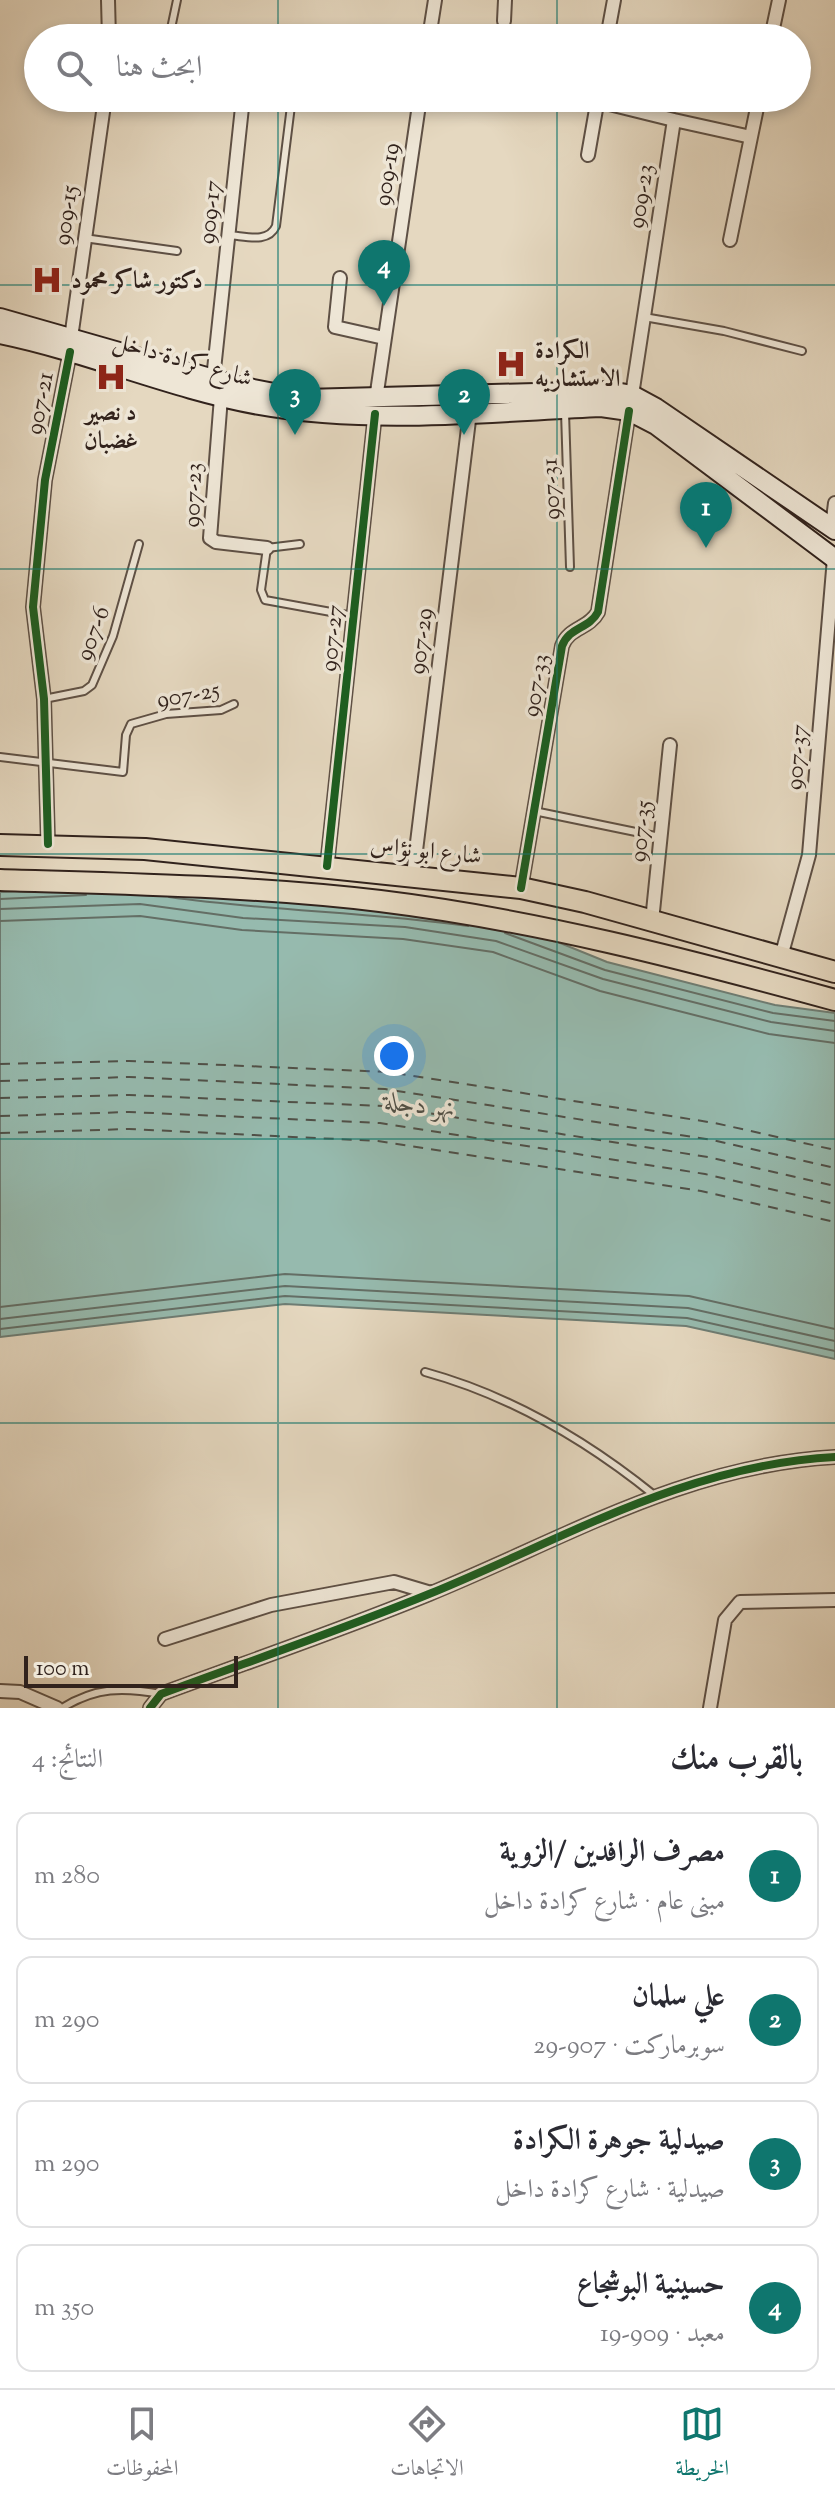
<!DOCTYPE html>
<html lang="ar">
<meta charset="utf-8">
<style>
body{margin:0;font-family:"Sorts Mill Goudy",Amiri,serif;background:#f7f7f7;color:#2b2b33;direction:rtl}
.scale{position:absolute;left:24px;bottom:20px;width:214px;box-sizing:border-box;padding-left:8px;border:4px solid #31221c;border-top:0;font-size:22px;line-height:28px;white-space:nowrap;color:#31221c;-webkit-text-stroke:6px #eee6d6;paint-order:stroke}
.you{position:absolute;left:394px;top:1056px;width:28px;height:28px;margin:-20px;border:6px solid #fff;border-radius:50%;background:#1a73e8;box-shadow:0 0 0 12px #1a73e833}
.badge{display:grid;place-items:center;width:52px;height:52px;border-radius:50%;background:#0f766e;color:#fff;font-size:26px;font-weight:700}
.pin{position:absolute;translate:-50% -66px;filter:drop-shadow(0 2px 4px #0008)}
.pin::after{content:'';position:absolute;top:42px;width:28px;height:24px;background:inherit;clip-path:polygon(0 0,100% 0,50% 100%)}
.list{margin:0;padding:0;list-style:none}
h2{display:flex;justify-content:space-between;align-items:center;height:104px;margin:0;padding:0 32px;font-size:34px}
h2 small{font-size:26px;font-weight:400;color:#7c7c81}
.list li{display:grid;grid-template-columns:52px 1fr auto;gap:24px;align-items:center;box-sizing:border-box;height:128px;margin:0 16px 16px;padding:0 16px;border:2px solid #e1e1e2;border-radius:16px}
.list b{display:block;font-size:30px;white-space:nowrap}
.list p{margin:0;font-size:26px;white-space:nowrap;color:#7c7c81}
.list em{font-size:26px;font-style:normal;color:#7c7c81}
.icon{flex:none;width:44px;height:44px;fill:none;stroke:currentColor;stroke-width:2;stroke-linecap:round;stroke-linejoin:round}
.map{position:relative;flex:none;width:835px;height:1708px;overflow:hidden;direction:ltr}
.search{position:absolute;background:#fff;box-shadow:0 4px 12px #0003;left:24px;right:24px;top:24px;height:88px;display:flex;align-items:center;gap:20px;box-sizing:border-box;padding:0 28px;border-radius:44px;color:#7c7c81;font-size:30px}
.sheet{height:680px;background:#fff}
nav{display:flex;justify-content:space-around;align-items:center;box-sizing:border-box;height:112px;border-top:2px solid #e1e1e2;background:#fff;font-size:22px;color:#7c7c81}
nav a{display:grid;justify-items:center;gap:4px}
nav .on{color:#0f766e}
.map>svg:first-child{display:block}
.water{fill:#96baae;stroke:#6e7d74;stroke-width:2}
.lines{fill:none;stroke-linecap:round;stroke-linejoin:round}
.shore{stroke:#646e65;stroke-width:2}
.ferry{stroke:#4f5048;stroke-width:2;stroke-dasharray:10 8;stroke-linecap:butt}
.service-casing{stroke:#5e5045;stroke-width:10}
.minor-casing{stroke:#5e5045;stroke-width:16}
.secondary-casing{stroke:#31221c;stroke-width:22}
.primary-casing{stroke:#31221c;stroke-width:24}
.service{stroke:#eee6d6;stroke-width:6}
.minor{stroke:#eee6d6;stroke-width:12}
.secondary{stroke:#eee6d6;stroke-width:18}
.primary{stroke:#e5d8c0;stroke-width:20}
.cycleway-casing{stroke:#eee6d6;stroke-width:13}
.cycleway{stroke:#1b5e20;stroke-width:8}
.grid{fill:none;stroke:#0f766e;stroke-width:2;stroke-opacity:0.55}
.labels{text-anchor:middle;stroke-width:7;stroke-linejoin:round;paint-order:stroke}
.street-label{font-size:24px;fill:#31221c;stroke:#eee6d6}
.poi-label{font-size:24px;font-weight:bold;fill:#31221c;stroke:#eee6d6;text-anchor:start}
.water-label{font-size:26px;font-style:italic;fill:#4f5048;stroke:#eee6d6}
</style>
<div class="map">
<svg width="835" height="1708" viewBox="0 0 835 1708">
<rect width="100%" height="100%" fill="#e5d8c0"/>
<filter id="stains"><feTurbulence type="fractalNoise" baseFrequency=".0025" numOctaves="4"/><feColorMatrix values="0 0 0 0 .2 0 0 0 0 .09 0 0 0 0 .02 0 0 0 .5 -.17"/></filter>
<radialGradient id="worn" r=".72"><stop offset=".6" stop-color="#630" stop-opacity="0"/><stop offset="1" stop-color="#630" stop-opacity=".3"/></radialGradient>
<path class="water" d="M85,887L245,900L337,903L538,934L607,962L775,1005L835,1013V1359L686,1326L285,1304L0,1337V892Z"/>
<g class="lines">
<path class="shore" d="M169,897C268,911 368,912 468,926
M0,899L86,895
M0,909L140,904L243,918L405,927L496,941L603,979L771,1022L835,1031
M0,921L140,916L242,930L403,939L493,952L600,991L769,1034L835,1043
M505,933L605,970L773,1013L835,1021
M0,1307L285,1274L689,1296L835,1329
M0,1319L285,1286L688,1308L835,1341
M0,1329L285,1296L687,1318L835,1351"/>
<path class="ferry" d="M0,1064L129,1061L388,1072L715,1123L835,1150
M0,1081L129,1077L385,1089L712,1140L835,1168
M0,1098L129,1095L383,1106L708,1157L835,1186
M0,1116L129,1112L380,1123L705,1174L835,1204
M0,1133L129,1129L378,1141L701,1191L835,1222"/>
<g class="service-casing">
<path id="service" d="M169,38L177,0
M229,235C245,236 268,244 276,226L292,98
M84,238L177,251
M644,317L724,331L802,351
M565,412L570,567
M300,544L267,548L261,590L265,600L353,616
M44,699L84,691L92,685L113,636L139,544
M0,757L123,772L126,735L131,724L166,714L221,710L234,704
M534,811L660,837
M425,1372C509,1395 587,1441 654,1495
M62,1708C96,1687 123,1687 161,1694"/>
</g>
<g class="minor-casing">
<path id="minor" d="M108,0L109,38
M504,21L505,0
M429,38L435,0
M607,38L614,0
M771,38L779,0
M597,101L674,120
M588,155L598,98
M730,240L751,137
M340,278L335,327L384,338
M71,338L105,98
M213,379L243,98
M632,395L674,120L751,137L759,98
M221,397L210,538L216,542L267,548
M376,399L420,98
M832,527L835,503
M48,844L44,699L33,607L45,480L70,352
M327,866L375,414
M413,875L470,412
M521,888L562,646C569,627 589,629 598,612L629,411
M652,921L670,745
M781,957L809,855L834,558
M165,1639L271,1605L394,1582L431,1593
M0,1691L20,1692L57,1708
M150,1708L161,1694C250,1661 341,1630 429,1594C564,1539 685,1465 835,1457
M710,1708L725,1620L740,1602L835,1600"/>
</g>
<g class="secondary-casing">
<path id="secondary" d="M0,318L238,386L305,399L610,391L632,395L656,408L835,530
M0,334C88,352 171,389 259,405C370,425 489,412 601,407L629,411L656,425L835,559"/>
</g>
<g class="primary-casing">
<path id="primary" d="M0,845L145,849L521,888L585,902L835,972
M0,880C127,884 254,886 380,901C535,920 685,959 835,1000"/>
</g>
<use href="#service" class="service"/>
<use href="#minor" class="minor"/>
<use href="#secondary" class="secondary"/>
<use href="#primary" class="primary"/>
<g class="cycleway-casing">
<path id="cycleway" d="M48,844L44,699L33,607L45,480L70,352
M327,866L375,414
M521,888L562,646C569,627 589,629 598,612L629,411
M150,1708L161,1694C250,1661 341,1630 429,1594C564,1539 685,1465 835,1457"/>
</g>
<use href="#cycleway" class="cycleway"/>
</g>
<path class="grid" d="M278,0V38M557,0V38M278,98V1708M557,98V1708M0,285H835M0,569H835M0,854H835M0,1139H835M0,1423H835"/>
<defs>
<g id="hospital-bare" transform="scale(2.4)"><path d="M-5-5h3v3.5h4V-5h3V5h-3V1.5h-4V5h-3Z" fill="#8f2418" stroke="#eee6d6" stroke-width="2.5" paint-order="stroke"/></g>
</defs>
<g fill-rule="evenodd">
<use href="#hospital-bare" x="47" y="280"/>
<use href="#hospital-bare" x="511" y="364"/>
<use href="#hospital-bare" x="111" y="377"/>
</g>
<g class="labels">
<g class="street-label">
<text transform="translate(386 174) rotate(-81)" y="8">909-19</text>
<text transform="translate(640 196) rotate(-81)" y="8">909-23</text>
<text transform="translate(209 212) rotate(-84)" y="8">909-17</text>
<text transform="translate(65 215) rotate(-82)" y="8">909-15</text>
<text transform="translate(183 359) rotate(16)" y="8">شارع كرادة داخل</text>
<text transform="translate(39 403) rotate(-79)" y="8">907-21</text>
<text transform="translate(550 489) rotate(-93)" y="8">907-31</text>
<text transform="translate(192 495) rotate(-88)" y="8">907-23</text>
<text transform="translate(92 633) rotate(-69)" y="8">907-6</text>
<text transform="translate(331 638) rotate(-84)" y="8">907-27</text>
<text transform="translate(420 641) rotate(-83)" y="8">907-29</text>
<text transform="translate(535 685) rotate(-80)" y="8">907-33</text>
<text transform="translate(188 694) rotate(-10)" y="8">907-25</text>
<text transform="translate(796 757) rotate(-85)" y="8">907-37</text>
<text transform="translate(640 831) rotate(-84)" y="8">907-35</text>
<text transform="translate(426 850) rotate(6)" y="8">شارع ابو نؤاس</text>
</g>
<g class="poi-label">
<text x="71" y="288">دكتور شاكر محمود</text>
<text x="535" y="358">الكرادة<tspan x="535" dy="28">الاستشاريه</tspan></text>
<text x="111" y="420" text-anchor="middle">د نصير<tspan x="111" dy="28">غضبان</tspan></text>
</g>
<g class="water-label">
<text transform="translate(420 1104) rotate(6)" y="9">نهر دجلة</text>
</g>
</g>
<rect width="100%" height="100%" filter="url(#stains)"/>
<rect width="100%" height="100%" fill="url(#worn)"/>
</svg>
<div class="scale">100 m</div>
<div class="you"></div>
<div class="pin badge" style="left:706px;top:548px">1</div>
<div class="pin badge" style="left:464px;top:435px">2</div>
<div class="pin badge" style="left:295px;top:435px">3</div>
<div class="pin badge" style="left:384px;top:306px">4</div>
<div class="search"><svg class="icon" aria-label="search" viewBox="0 0 24 24"><circle cx="10" cy="10" r="6"/><path d="M15 15l6 6"/></svg>ابحث هنا</div>
</div>
<section class="sheet">
<h2>بالقرب منك<small>النتائج: 4</small></h2>
<ul class="list">
<li><span class="badge">1</span><div><b>مصرف الرافدين /الزوية</b><p>مبنى عام · شارع كرادة داخل</p></div><em>280 m</em></li>
<li><span class="badge">2</span><div><b>علي سلمان</b><p>سوبرماركت · 907-29</p></div><em>290 m</em></li>
<li><span class="badge">3</span><div><b>صيدلية جوهرة الكرادة</b><p>صيدلية · شارع كرادة داخل</p></div><em>290 m</em></li>
<li><span class="badge">4</span><div><b>حسينية البوشجاع</b><p>معبد · 909-19</p></div><em>350 m</em></li>
</ul>
</section>
<nav>
<a class="on"><svg class="icon" aria-label="map" viewBox="0 0 24 24"><path d="M3 6l6-2 6 2 6-2v14l-6 2-6-2-6 2zM9 4v14M15 6v14"/></svg>الخريطة</a>
<a><svg class="icon" aria-label="directions" viewBox="0 0 24 24"><path d="M12 3l9 9-9 9-9-9zM9 14v-3h6M13 9l2 2-2 2"/></svg>الاتجاهات</a>
<a><svg class="icon" aria-label="saved" viewBox="0 0 24 24"><path d="M7 4h10v16l-5-4-5 4z"/></svg>المحفوظات</a>
</nav>
